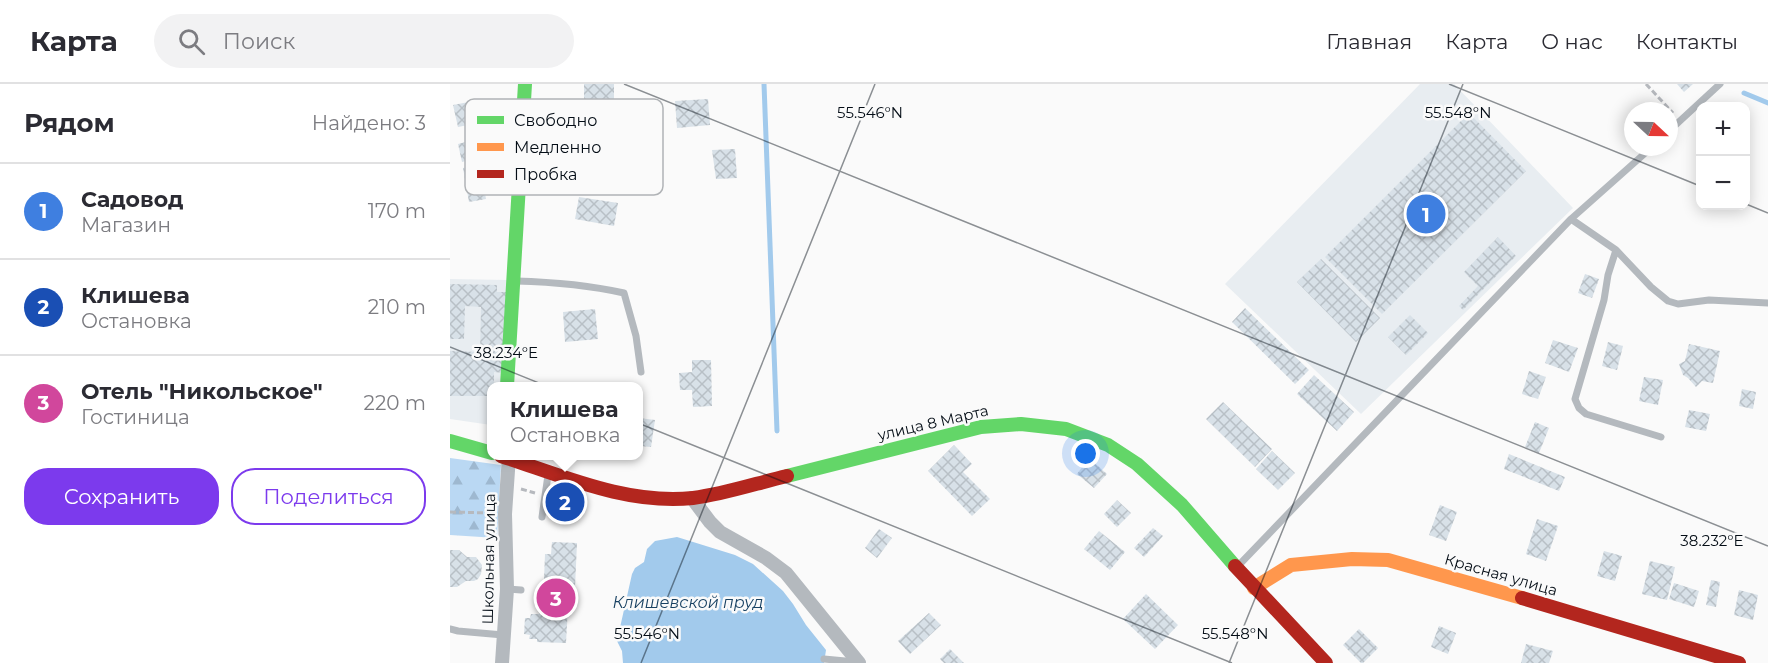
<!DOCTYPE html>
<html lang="ru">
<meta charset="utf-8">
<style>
body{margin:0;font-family:Montserrat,sans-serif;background:#f2f2f3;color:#2b2b33}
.controls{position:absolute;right:18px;top:18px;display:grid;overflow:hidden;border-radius:12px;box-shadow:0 3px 15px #0003}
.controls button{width:54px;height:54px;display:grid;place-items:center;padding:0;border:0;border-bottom:2px solid #e1e1e2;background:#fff;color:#2b2b33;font:30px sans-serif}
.compass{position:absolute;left:1174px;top:18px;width:54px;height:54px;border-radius:50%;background:#fff;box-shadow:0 3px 15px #0003;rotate:112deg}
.you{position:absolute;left:636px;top:370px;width:21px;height:21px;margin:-15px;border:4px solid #fff;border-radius:50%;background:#1a73e8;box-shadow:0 0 0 9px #1a73e833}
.badge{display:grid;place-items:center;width:39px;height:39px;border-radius:50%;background:#7c3aed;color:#fff;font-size:20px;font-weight:700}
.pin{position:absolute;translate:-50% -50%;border:3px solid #fff;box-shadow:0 2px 6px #0006}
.popup{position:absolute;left:37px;top:298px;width:156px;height:78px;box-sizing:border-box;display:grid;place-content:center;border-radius:12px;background:#fff;filter:drop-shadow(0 2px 4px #0005);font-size:20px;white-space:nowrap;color:#7c7c81}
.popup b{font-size:22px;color:#2b2b33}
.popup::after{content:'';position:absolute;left:50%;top:100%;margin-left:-12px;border:12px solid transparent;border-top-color:#fff}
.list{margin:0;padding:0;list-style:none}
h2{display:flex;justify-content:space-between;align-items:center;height:78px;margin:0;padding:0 24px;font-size:26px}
h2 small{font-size:20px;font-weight:400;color:#7c7c81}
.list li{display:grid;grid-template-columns:39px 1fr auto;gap:18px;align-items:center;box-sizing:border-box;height:96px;padding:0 24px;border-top:2px solid #e1e1e2}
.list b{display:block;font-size:22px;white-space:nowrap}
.list p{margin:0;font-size:20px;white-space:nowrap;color:#7c7c81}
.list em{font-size:20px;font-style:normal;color:#7c7c81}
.actions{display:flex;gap:12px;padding:18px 24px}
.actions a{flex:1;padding:14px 0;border:2px solid #7c3aed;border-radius:24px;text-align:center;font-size:21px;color:#7c3aed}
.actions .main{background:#7c3aed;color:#fff}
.icon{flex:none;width:33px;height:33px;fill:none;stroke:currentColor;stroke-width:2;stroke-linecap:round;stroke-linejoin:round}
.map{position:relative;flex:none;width:1318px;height:579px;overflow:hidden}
header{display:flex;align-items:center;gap:36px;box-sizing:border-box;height:84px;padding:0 30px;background:#fff;border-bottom:2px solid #e1e1e2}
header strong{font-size:28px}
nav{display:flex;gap:33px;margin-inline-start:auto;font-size:21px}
.search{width:420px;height:54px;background:#f2f2f3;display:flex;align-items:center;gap:15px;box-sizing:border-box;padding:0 21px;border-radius:33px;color:#7c7c81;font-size:22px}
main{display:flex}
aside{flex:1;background:#fff}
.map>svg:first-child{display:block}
.built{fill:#e8edf1}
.forest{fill:url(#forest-firs)}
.water{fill:#a2caec}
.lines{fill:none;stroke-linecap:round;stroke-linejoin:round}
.stream{stroke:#a2caec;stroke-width:5}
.building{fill:url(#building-cross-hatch)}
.path{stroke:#b6b9be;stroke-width:3;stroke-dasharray:6 3;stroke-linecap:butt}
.lane{stroke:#b4b9be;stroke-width:7}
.street{stroke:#b4b9be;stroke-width:14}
.fast{stroke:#63d668;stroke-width:14}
.slow{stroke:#ff974d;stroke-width:14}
.jam{stroke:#b3261e;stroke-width:14}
.ticks{fill:none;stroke:#040d16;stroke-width:1.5;stroke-opacity:0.45}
.labels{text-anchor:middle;stroke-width:5;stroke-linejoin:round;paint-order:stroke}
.street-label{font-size:15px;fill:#040d16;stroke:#fafafa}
.water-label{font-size:16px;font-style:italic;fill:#184162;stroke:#fafafa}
.key{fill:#fafafa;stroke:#b0b3b6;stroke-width:1.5}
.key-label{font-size:16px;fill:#040d16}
.ticks-label{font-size:15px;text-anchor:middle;fill:#040d16;stroke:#fafafa;stroke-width:5;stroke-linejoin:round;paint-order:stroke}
</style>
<header>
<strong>Карта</strong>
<div class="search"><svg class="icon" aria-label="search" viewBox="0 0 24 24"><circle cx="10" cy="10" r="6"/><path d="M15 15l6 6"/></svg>Поиск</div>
<nav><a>Главная</a><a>Карта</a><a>О нас</a><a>Контакты</a></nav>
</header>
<main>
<aside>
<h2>Рядом<small>Найдено: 3</small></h2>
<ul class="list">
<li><span class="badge" style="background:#3f7fe0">1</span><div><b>Садовод</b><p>Магазин</p></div><em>170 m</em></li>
<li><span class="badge" style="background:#1a4fb4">2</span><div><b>Клишева</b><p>Остановка</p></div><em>210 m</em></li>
<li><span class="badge" style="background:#d1479c">3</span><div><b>Отель &quot;Никольское&quot;</b><p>Гостиница</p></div><em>220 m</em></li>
</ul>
<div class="actions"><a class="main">Сохранить</a><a>Поделиться</a></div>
</aside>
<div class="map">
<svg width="1318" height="579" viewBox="0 0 1318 579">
<defs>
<pattern id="forest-firs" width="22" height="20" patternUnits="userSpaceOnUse" patternTransform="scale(1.5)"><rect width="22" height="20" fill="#bad8f3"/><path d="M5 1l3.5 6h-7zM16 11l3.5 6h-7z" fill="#9eb8d0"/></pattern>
<pattern id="building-cross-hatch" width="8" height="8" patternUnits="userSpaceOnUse" patternTransform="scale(1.5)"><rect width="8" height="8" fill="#d8e1e8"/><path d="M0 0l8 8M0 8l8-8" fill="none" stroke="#b8c0c6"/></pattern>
</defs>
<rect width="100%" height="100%" fill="#fafafa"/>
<path class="built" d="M970,0H1004L1123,124L911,330L775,200Z
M0,195L58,196L54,302H42L41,341L0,335Z"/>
<path class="forest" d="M0,374L51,381L47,454L0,451Z"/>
<path class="water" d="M227,453L285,471L303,480L333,507L343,520L356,541L376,566L374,579H173L172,567L167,557L182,490L185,484L194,478L197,465L205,457Z"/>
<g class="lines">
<path class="stream" d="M314,0L327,347
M1294,9L1318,19"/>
</g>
<path class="building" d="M134,0H164V25H134Z
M1227,0H1243L1234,8Z
M258,15L260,41L227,44L225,17Z
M29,16L33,38L8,43L3,21Z
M1019,29L1076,87L932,230L875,173Z
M39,52L44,70L12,78L8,60Z
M110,62L138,63L137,89L109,88Z
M285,65L287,94L266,95L262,66Z
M30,81L36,115L19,118L13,84Z
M129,113L168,119L164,142L125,135Z
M1048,153L1066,172L1013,226L1009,222L1028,202L1014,188Z
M871,175L930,234L906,258L847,198Z
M1135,190L1149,195L1142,214L1128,209Z
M0,200L47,201V208H56L55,289L44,288V302H42V312H0V267L30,268L31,223L15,222L14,255H0Z
M795,224L859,286L845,300L782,238Z
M145,225L148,255L115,258L113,228Z
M960,231L978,249L956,271L938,253Z
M1103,256L1128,264L1119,288L1095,279Z
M1158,258L1173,262L1167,286L1152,282Z
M1239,260L1270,267L1263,299L1252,297L1246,303L1238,294L1233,291L1229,280L1235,277Z
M242,276H261L262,322L243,323L242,306H230L229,289L242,288Z
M1079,287L1096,293L1088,315L1072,310Z
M864,291L904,328L887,347L847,310Z
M1194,293L1213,296L1208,321L1189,317Z
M1292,305L1306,308L1303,325L1289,322Z
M773,318L822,365L805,383L756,335Z
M1239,326L1260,330L1256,347L1235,343Z
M189,334L205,336L201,363L189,362Z
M1085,338L1099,344L1089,369L1075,363Z
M504,361L522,380L513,388L540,415L522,432L478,387Z
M822,367L845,389L828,406L806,385Z
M1059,370L1115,393L1109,407L1054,385Z
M639,374L657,390L644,404L627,390Z
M667,416L681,429L667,443L654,430Z
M990,421L1007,428L996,457L979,451Z
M1087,435L1108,442L1096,477L1076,470Z
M703,444L713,452L694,473L684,464Z
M429,445L442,454L427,474L415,464Z
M649,447L675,468L660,486L634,465Z
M102,458L127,459L125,504H119L116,559L87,558V555H79L80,551L74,550L75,534H80L81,530H89V521H93L95,470H101Z
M0,466H9L17,473H26L32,481L31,490L28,495L24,497H16L7,503H0Z
M1154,467L1172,472L1165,497L1147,492Z
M1200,477L1225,483L1217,516L1192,510Z
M1261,496L1270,498L1266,523L1256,521Z
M1224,499L1249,507L1244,523L1219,515Z
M1289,506L1308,511L1303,536L1284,531Z
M696,510L728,541L705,565L673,535Z
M479,529L491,541L460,570L448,557Z
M989,542L1006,549L998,570L981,563Z
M909,545L928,564L913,579H911L893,561Z
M1076,560L1103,567L1099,579H1071Z
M500,565L514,579H494L490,575Z"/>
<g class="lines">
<path class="path" d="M1196,0L1223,29
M71,405L85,409
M105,415L115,418
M0,428L41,429"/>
<path class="lane" d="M1219,47L1270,0
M1121,135L1166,166L1201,203L1218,217L1228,220L1259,216L1318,219
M1166,166L1158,191L1154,216L1125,315L1129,324L1136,330L1211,353
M66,197C103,198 138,201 174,209L186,252L191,288
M92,433L98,391
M788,482L1121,135L1202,63
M57,505L71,506
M0,545L8,547L53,551
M374,575L406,578"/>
<path class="street" d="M242,414L260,438L270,448L316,474L336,489L409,579
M52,579L57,505L55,430L59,372"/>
<path class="fast" d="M57,302L75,0
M0,357L42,369
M337,392L531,343L571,340L616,345L658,361L687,380L732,421L785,482"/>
<path class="slow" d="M804,504L841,481L902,475L938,476L1072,514"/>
<path class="jam" d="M51,372C113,392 177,421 243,414C275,410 307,399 337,392
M785,482L876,579
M1072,514L1289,579"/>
</g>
<path class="ticks" d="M174,0L1318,462M999,0L1250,102M1296,120L1318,129M0,263L782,579M191,579L425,0M779,579L1013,0"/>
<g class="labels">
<g class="street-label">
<text transform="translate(483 339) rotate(-13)" y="5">улица 8 Марта</text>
<text transform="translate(39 475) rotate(-89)" y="5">Школьная улица</text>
<text transform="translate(1051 491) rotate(16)" y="5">Красная улица</text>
</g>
<g class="water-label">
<text x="238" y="524">Клишевской пруд</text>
</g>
</g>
<rect x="15" y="15" width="198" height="96" rx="9" class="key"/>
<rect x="27" y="32" width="27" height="8" fill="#63d668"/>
<rect x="27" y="59" width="27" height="8" fill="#ff974d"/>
<rect x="27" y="86" width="27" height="8" fill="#b3261e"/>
<g class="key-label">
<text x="64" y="42">Свободно</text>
<text x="64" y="69">Медленно</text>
<text x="64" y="96">Пробка</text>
</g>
<g class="ticks-label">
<text x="420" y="34">55.546°N</text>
<text x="1008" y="34">55.548°N</text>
<text x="56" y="274">38.234°E</text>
<text x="1262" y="462">38.232°E</text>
<text x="197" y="555">55.546°N</text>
<text x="785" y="555">55.548°N</text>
</g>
</svg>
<div class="controls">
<button>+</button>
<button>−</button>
</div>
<svg class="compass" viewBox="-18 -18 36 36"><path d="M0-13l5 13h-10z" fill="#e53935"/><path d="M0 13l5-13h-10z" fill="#7c7c81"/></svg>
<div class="you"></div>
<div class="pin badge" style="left:976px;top:130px;background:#3f7fe0">1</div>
<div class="pin badge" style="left:115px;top:418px;background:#1a4fb4">2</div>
<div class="popup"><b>Клишева</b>Остановка</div>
<div class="pin badge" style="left:106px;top:514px;background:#d1479c">3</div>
</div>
</main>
